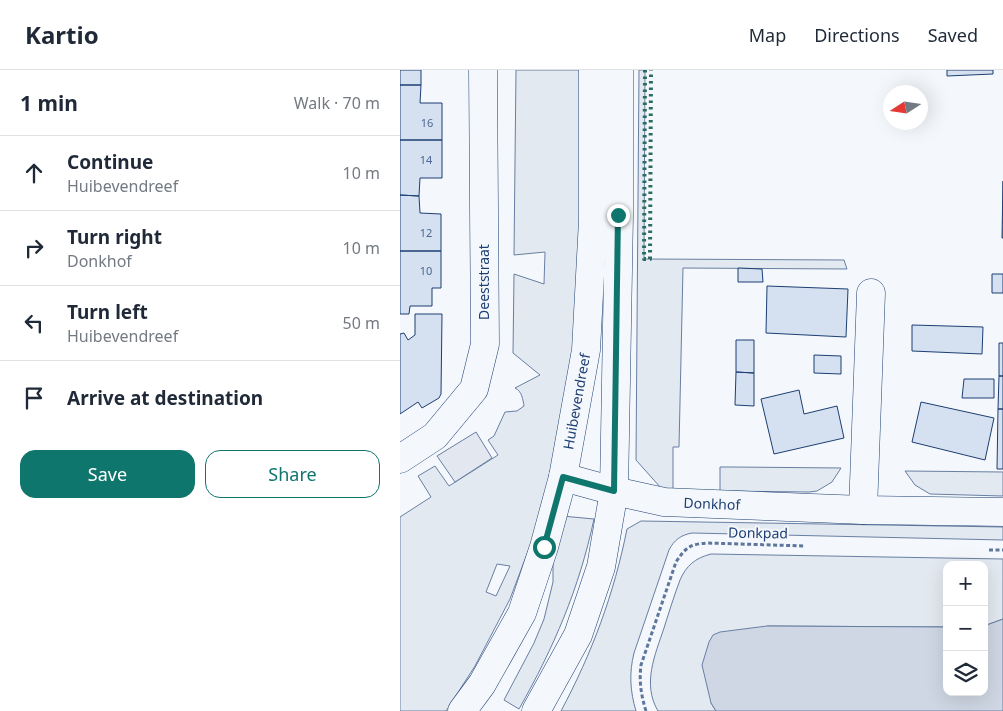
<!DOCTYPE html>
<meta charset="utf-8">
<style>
body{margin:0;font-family:"Noto Sans",sans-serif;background:#f2f2f3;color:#1f2937}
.controls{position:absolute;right:15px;bottom:15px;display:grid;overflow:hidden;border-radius:10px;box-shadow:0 5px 20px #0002}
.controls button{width:45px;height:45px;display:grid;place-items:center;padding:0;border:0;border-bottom:1px solid #e0e1e3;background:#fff;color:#1f2937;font:25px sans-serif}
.compass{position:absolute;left:483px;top:15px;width:45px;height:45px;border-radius:50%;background:#fff;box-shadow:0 5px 20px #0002;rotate:258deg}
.stop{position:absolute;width:15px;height:15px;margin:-11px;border:4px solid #0f766e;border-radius:50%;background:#fff}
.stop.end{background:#0f766e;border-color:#fff;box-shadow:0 1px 5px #0008}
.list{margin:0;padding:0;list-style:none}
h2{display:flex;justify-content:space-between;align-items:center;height:65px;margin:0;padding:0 20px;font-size:21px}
h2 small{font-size:16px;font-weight:400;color:#747a83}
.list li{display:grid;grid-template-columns:32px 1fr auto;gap:15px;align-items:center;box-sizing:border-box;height:75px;padding:0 20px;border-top:1px solid #e0e1e3}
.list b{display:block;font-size:19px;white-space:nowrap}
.list p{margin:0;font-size:16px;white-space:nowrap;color:#747a83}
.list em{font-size:16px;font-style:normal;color:#747a83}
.actions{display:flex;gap:10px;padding:15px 20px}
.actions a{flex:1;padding:11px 0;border:1px solid #0f766e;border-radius:15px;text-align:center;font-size:18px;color:#0f766e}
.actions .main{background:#0f766e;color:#fff}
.icon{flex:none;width:28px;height:28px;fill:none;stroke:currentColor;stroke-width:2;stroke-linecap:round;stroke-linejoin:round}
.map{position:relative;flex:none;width:603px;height:641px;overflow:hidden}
header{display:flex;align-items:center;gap:30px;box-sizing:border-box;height:70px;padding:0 25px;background:#fff;border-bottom:1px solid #e0e1e3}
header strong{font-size:24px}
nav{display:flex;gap:28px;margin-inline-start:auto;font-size:18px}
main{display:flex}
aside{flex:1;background:#fff}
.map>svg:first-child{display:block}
.green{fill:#e3e9f0;stroke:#687fa3;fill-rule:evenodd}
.parking{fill:#e3e8f0;stroke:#687fa3}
.water{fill:#cfd7e4;stroke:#687fa3}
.building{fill:#d5e0f0;stroke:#1d3f73}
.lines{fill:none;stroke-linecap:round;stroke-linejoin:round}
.minor-casing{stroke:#1d3f73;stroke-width:29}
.tertiary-casing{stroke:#1d3f73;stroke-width:29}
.path{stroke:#5e769c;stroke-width:3;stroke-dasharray:4 2.5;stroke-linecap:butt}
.minor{stroke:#f4f7fb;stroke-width:28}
.tertiary{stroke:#f4f7fb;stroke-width:28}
.hedge{stroke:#2c6c60;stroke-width:4;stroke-dasharray:2.5 4;stroke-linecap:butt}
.route{stroke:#0f766e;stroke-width:6}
.labels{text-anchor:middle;stroke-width:4;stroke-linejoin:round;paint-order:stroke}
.number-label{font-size:11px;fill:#4b6792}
.street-label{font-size:14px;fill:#1d3f73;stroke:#f4f7fb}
</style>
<header>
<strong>Kartio</strong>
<nav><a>Map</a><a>Directions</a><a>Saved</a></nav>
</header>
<main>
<aside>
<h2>1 min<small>Walk · 70 m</small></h2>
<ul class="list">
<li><svg class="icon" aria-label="ahead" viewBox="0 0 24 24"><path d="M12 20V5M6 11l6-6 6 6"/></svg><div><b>Continue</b><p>Huibevendreef</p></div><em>10 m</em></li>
<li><svg class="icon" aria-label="right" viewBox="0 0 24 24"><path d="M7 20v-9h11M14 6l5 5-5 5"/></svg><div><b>Turn right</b><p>Donkhof</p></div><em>10 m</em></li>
<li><svg class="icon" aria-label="left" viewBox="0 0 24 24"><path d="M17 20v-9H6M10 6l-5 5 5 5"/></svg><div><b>Turn left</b><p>Huibevendreef</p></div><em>50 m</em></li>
<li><svg class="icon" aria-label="arrive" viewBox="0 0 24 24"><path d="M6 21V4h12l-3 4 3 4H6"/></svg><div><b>Arrive at destination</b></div></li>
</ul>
<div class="actions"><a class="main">Save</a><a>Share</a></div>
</aside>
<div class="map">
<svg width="603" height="641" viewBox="0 0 603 641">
<rect width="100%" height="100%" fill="#f4f7fb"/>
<path class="green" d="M116,0H181L179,225L167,338L136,460L110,529L75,596L46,641H0V447L31,427L18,406L35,396L49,416L98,385L88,370L94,366L105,342L117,341L124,336C123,330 122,321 115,318L140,305L113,283L114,204L144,214L145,182L114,185ZM97,494L110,496L96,526L86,522Z
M239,0H245L244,189L444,190L447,199L283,198L279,377H273V420L261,418L236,390Z
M320,397H333L441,398L432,412L417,421L409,422L320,421Z
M505,401L603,402V426L530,424L515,415Z
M162,446L194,449C179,519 154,577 119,639L104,630L134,573L144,549L153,512V493Z
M241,451L603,457V470L292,463C281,465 274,470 269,480L234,583C229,603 230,621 236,641H161C192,583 214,524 227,459Z
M311,484L603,489V549L584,556V495H547V557L367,556L311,633L316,641H258C242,614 255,585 264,558C269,542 274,526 280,510C286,496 295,488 311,484Z"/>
<path class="parking" d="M76,362L92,388L55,412L37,386Z"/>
<path class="water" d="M603,549V641H316L311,633L302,595L309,572L313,565L320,562L367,556L547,557V622H584V556Z"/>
<path class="building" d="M0,0H21V15H0Z
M547,0H593V4L547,6Z
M0,15H21L20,33H42V70H0Z
M0,70H42V108H20L19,126L0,125Z
M603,111V168H602Z
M0,125L19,126L20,143L41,144V181H0Z
M0,181H41V218H32V236H10L9,244H0Z
M338,198L362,199L363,212H338Z
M592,204H603V223H592Z
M367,216L448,219L446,267L366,263Z
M15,244H42L41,324L39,328L22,338L18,332L0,344V264L4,263L8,270L15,265Z
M512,255L583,257L582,284L512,281Z
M336,270H354V303L336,302Z
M599,273H603V306H599Z
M414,285L441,286V304L414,303Z
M336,302L354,303V336L335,335Z
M599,306H603V339H598Z
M564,309H594V328H562Z
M399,320L404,344L437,336L444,368L374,384L361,329Z
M521,332L594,348L585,390L512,372Z
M598,339H603V399H597Z"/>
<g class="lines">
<g class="minor-casing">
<g id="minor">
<path d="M0,389L35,366L74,319L85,274L83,0"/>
<path id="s1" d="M163,407L214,421L264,432L463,440L603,442"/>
<path d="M463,440L471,223"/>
</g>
</g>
<g class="tertiary-casing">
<g id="tertiary">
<path id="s2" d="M62,641L82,614L122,543L144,477L163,407L186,280L193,150V0"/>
<path d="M136,641L178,565L201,497L214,421L219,145V0"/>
</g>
</g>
<path class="path" d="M589,480H603
M246,641C241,625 239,611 241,595L276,492C286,477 290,474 308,473L405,476"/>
<use href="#minor" class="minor"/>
<use href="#tertiary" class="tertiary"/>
<path class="hedge" d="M245,0L244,189H250L251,0"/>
</g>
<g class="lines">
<path class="route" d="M144,477L163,407L214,421L218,145"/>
</g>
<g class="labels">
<g class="number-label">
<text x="27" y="57">16</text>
<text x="26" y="94">14</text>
<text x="26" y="167">12</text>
<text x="26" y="205">10</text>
</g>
<g class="street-label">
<text transform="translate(84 212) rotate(-90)" y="5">Deeststraat</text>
<text dy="5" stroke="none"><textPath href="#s2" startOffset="334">Huibevendreef</textPath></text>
<text dy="5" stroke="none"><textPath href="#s1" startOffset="152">Donkhof</textPath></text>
<text transform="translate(358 463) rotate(1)" y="5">Donkpad</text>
</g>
</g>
</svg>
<div class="controls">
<button>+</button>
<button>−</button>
<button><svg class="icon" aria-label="layers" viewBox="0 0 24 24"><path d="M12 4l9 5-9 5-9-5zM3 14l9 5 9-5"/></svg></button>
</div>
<svg class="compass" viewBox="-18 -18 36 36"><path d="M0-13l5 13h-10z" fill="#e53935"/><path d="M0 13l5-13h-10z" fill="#747a83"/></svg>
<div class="stop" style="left:144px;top:477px"></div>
<div class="stop end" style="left:218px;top:145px"></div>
</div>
</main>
